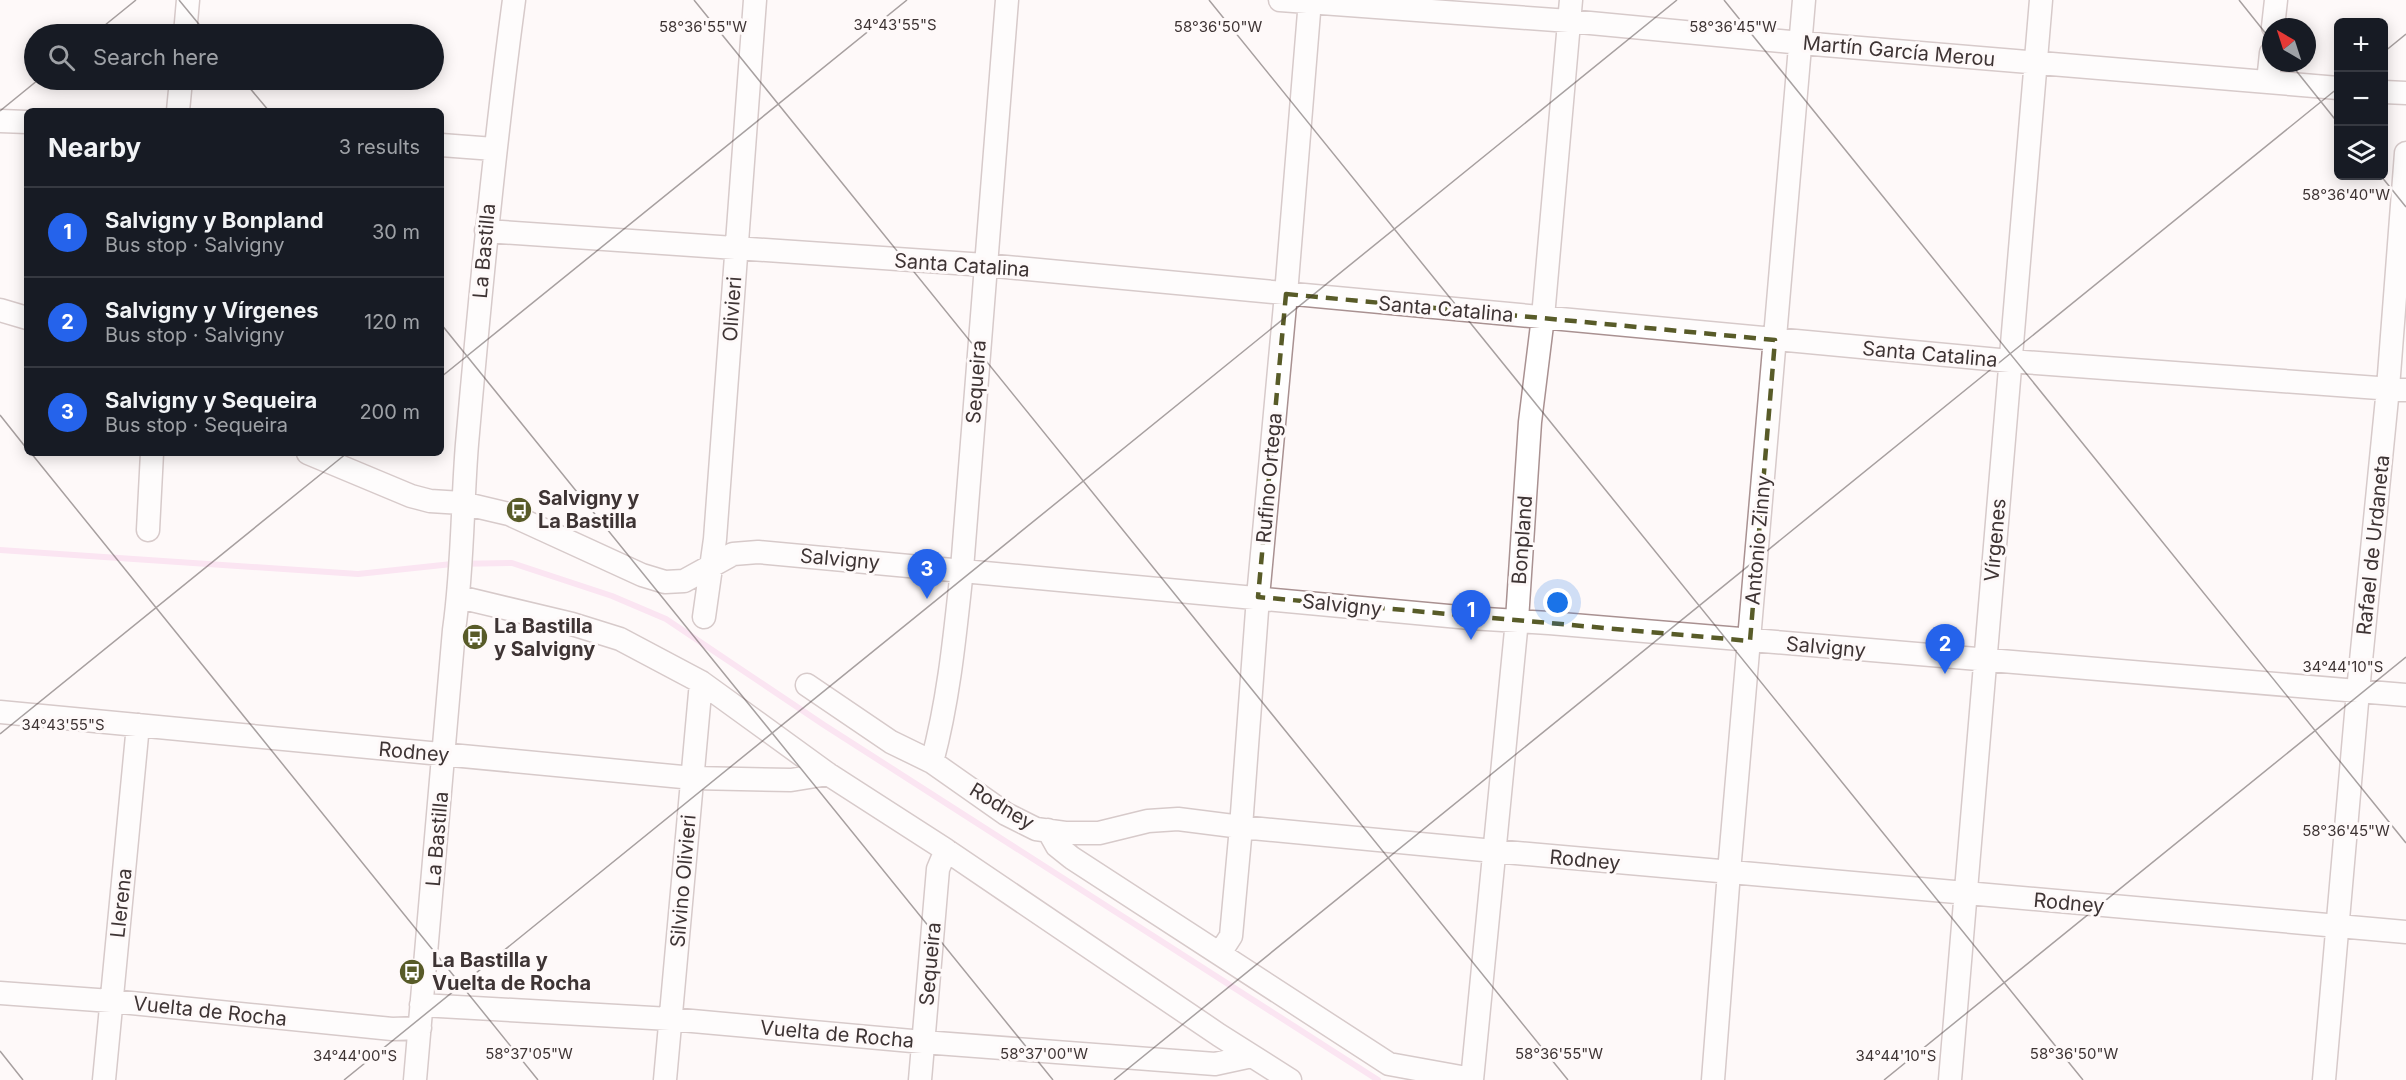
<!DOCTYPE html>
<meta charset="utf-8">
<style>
body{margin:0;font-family:Inter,sans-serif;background:#20242c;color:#f1f3f6}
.controls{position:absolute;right:18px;top:18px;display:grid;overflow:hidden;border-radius:9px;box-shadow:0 3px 15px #0003}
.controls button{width:54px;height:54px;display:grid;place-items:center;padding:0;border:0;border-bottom:2px solid #363941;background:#171b24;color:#f1f3f6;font:30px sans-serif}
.compass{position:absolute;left:2262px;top:18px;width:54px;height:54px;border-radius:50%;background:#171b24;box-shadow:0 3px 15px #0003;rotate:321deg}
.you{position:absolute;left:1558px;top:603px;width:21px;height:21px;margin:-15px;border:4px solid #fff;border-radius:50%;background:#1a73e8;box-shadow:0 0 0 9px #1a73e833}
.badge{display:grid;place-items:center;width:39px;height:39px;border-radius:50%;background:#2563eb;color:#fff;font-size:20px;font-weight:700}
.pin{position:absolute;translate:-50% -50px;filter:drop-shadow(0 2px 3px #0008)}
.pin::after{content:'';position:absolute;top:32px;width:21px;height:18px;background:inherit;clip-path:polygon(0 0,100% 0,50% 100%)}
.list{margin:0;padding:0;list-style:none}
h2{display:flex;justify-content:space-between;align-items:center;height:78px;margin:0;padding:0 24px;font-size:26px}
h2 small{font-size:20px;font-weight:400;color:#9ea1a6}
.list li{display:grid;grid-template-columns:39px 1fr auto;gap:18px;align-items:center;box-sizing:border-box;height:90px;padding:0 24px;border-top:2px solid #363941}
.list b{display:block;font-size:22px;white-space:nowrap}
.list p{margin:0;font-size:20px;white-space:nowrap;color:#9ea1a6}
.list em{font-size:20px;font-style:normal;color:#9ea1a6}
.icon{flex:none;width:33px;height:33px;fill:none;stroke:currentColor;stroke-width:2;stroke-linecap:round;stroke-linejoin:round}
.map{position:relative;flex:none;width:2406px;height:1080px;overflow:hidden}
.search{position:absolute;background:#171b24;box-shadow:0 3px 15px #0003;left:24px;top:24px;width:420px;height:66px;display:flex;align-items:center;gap:15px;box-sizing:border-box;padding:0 21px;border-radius:33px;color:#9ea1a6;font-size:22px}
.panel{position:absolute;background:#171b24;box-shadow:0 3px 15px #0003;left:24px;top:108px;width:420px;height:348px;border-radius:9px}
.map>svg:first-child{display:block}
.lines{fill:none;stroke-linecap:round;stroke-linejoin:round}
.stream{stroke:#f8cce8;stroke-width:6}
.minor-casing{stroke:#a99191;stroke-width:25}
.minor{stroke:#fff;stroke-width:22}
.marked{fill:none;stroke:#585b28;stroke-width:4.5;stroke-dasharray:12 8;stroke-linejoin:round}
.ticks{fill:none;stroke:#3e3434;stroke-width:1.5;stroke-opacity:0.45}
.labels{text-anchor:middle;stroke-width:6;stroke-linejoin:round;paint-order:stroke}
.street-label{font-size:20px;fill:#3e3434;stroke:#fef9f9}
.poi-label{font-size:20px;font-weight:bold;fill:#3e3434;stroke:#fef9f9;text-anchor:start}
.ticks-label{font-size:15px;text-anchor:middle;fill:#3e3434;stroke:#fef9f9;stroke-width:6;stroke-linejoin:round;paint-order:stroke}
</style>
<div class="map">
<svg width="2406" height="1080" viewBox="0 0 2406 1080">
<rect width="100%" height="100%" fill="#fef9f9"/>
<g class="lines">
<path class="stream" d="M0,550L358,574L452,564L512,563L612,596L666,619L824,725L1378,1080"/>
<g class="minor-casing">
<path id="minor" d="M1280,0L1569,21L1801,43L2338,88
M2273,27L2276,0
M185,34L188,0
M2268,82L2271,53
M2384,92L2406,93
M178,111L181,80
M0,121L27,122
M441,145L494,149
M486,231L985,265L2010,361L2406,390
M0,310L27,318
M308,453L411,496L430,501L462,503L509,514L642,575L665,582L684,581L733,554L758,552L1470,618L1549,623L2406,695
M148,530L152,453
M459,597L572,624L620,639L701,682L828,774L946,850L1219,1035L1290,1080
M704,617L715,539L755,0
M807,685L891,742L932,762L1006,814L1036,829L1065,833H1099L1148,821L1178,819L1241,827L1494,851L2406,932
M0,712L693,778L791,780L828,774
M932,762C949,699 955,634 962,569L1007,0
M1048,830L1057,846L1072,858L1389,1064L1472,1079
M1220,953L1231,936L1241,827L1258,597L1286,294L1310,0
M0,993L111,1001L392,1029L420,1028
M421,1005L670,1019L923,1042L1215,1064L1252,1056
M104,1080L138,725
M415,1080L454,630C463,568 462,506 467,444C480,295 494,148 514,0
M665,1080L701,682
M920,1080L938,869L946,850
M1472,1080L1517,620L1530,422L1543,317L1571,0
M1713,1080L1729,872L1804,0
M1950,1080L2041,0
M2324,1080L2358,691L2388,388L2406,153"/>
</g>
<use href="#minor" class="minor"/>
</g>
<path d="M0 0H2406V1080H0ZM1286,294L1775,340L1750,641L1258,597Z" fill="#fef9f9" fill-opacity=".55" fill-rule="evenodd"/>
<path class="marked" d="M1286,294L1775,340L1750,641L1258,597Z"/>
<path class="ticks" d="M179,0L207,34M694,0L1568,1080M1209,0L2083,1080M1724,0L2406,843M2239,0L2271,40M94,34L136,0M2384,52L2406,34M2290,63L2338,123M243,80L269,111M0,111L38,80M2381,176L2406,207M441,324L1053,1080M441,377L907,0M0,415L27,449M31,453L538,1080M0,734L347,453M0,1051L23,1080M344,1080L1677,0M1114,1080L2338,88M1884,1080L2406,657"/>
<defs>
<g id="bus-disc" transform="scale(1.35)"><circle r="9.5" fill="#585b28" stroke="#fef9f9"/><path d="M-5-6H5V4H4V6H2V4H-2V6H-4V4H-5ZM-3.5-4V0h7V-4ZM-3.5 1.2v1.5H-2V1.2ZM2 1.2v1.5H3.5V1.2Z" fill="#fff"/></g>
</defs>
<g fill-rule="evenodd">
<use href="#bus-disc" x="519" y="510"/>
<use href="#bus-disc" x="475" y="637"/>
<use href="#bus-disc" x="412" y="972"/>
</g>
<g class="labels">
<g class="street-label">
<text transform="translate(1899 51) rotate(5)" y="7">Martín García Merou</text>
<text transform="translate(484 251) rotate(-85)" y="7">La Bastilla</text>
<text transform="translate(962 265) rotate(4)" y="7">Santa Catalina</text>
<text transform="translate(732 309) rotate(-86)" y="7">Olivieri</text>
<text transform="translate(1446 309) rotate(5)" y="7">Santa Catalina</text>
<text transform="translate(1930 354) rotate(5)" y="7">Santa Catalina</text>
<text transform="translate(976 382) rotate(-86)" y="7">Sequeira</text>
<text transform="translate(1269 478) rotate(-85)" y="7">Rufino Ortega</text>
<text transform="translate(1522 540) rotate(-86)" y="7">Bonpland</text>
<text transform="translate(1758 540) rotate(-85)" y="7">Antonio Zinny</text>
<text transform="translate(1995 540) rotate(-85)" y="7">Vírgenes</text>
<text transform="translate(2373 545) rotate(-84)" y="7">Rafael de Urdaneta</text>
<text transform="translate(840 559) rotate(5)" y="7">Salvigny</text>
<text transform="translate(1342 605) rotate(6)" y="7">Salvigny</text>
<text transform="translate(1826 647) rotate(5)" y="7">Salvigny</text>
<text transform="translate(414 752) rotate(5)" y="7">Rodney</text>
<text transform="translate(1002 806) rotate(31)" y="7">Rodney</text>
<text transform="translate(437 839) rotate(-85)" y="7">La Bastilla</text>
<text transform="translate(1585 860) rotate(5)" y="7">Rodney</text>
<text transform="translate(683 881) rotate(-85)" y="7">Silvino Olivieri</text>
<text transform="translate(121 903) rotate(-84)" y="7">Llerena</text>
<text transform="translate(2069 903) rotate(5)" y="7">Rodney</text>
<text transform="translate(930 964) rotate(-85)" y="7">Sequeira</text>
<text transform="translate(210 1011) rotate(6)" y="7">Vuelta de Rocha</text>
<text transform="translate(837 1034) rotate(5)" y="7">Vuelta de Rocha</text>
</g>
<g class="poi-label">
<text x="538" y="505">Salvigny y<tspan x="538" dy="23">La Bastilla</tspan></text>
<text x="494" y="633">La Bastilla<tspan x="494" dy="23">y Salvigny</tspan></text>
<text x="432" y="967">La Bastilla y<tspan x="432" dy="23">Vuelta de Rocha</tspan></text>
</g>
</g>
<g class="ticks-label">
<text x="895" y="30">34°43'55"S</text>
<text x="1733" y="32">58°36'45"W</text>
<text x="703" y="32">58°36'55"W</text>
<text x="1218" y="32">58°36'50"W</text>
<text x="2346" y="200">58°36'40"W</text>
<text x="2343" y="672">34°44'10"S</text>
<text x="63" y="730">34°43'55"S</text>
<text x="2346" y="836">58°36'45"W</text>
<text x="529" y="1059">58°37'05"W</text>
<text x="1044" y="1059">58°37'00"W</text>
<text x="1559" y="1059">58°36'55"W</text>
<text x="2074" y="1059">58°36'50"W</text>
<text x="355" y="1061">34°44'00"S</text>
<text x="1896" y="1061">34°44'10"S</text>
</g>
</svg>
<div class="controls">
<button>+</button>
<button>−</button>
<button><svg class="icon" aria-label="layers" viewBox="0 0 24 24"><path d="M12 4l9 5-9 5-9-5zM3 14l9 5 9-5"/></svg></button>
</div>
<svg class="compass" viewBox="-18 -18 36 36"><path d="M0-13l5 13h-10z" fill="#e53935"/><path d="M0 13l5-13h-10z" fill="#9ea1a6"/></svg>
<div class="you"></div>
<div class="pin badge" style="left:1471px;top:640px">1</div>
<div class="pin badge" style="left:1945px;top:674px">2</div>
<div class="pin badge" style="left:927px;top:599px">3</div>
<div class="search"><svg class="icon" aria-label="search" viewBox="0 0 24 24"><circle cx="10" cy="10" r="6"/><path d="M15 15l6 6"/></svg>Search here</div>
<section class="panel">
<h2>Nearby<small>3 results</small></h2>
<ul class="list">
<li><span class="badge">1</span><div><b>Salvigny y Bonpland</b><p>Bus stop · Salvigny</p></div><em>30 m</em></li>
<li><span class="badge">2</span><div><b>Salvigny y Vírgenes</b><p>Bus stop · Salvigny</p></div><em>120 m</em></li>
<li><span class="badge">3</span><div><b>Salvigny y Sequeira</b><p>Bus stop · Sequeira</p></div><em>200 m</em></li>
</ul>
</section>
</div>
